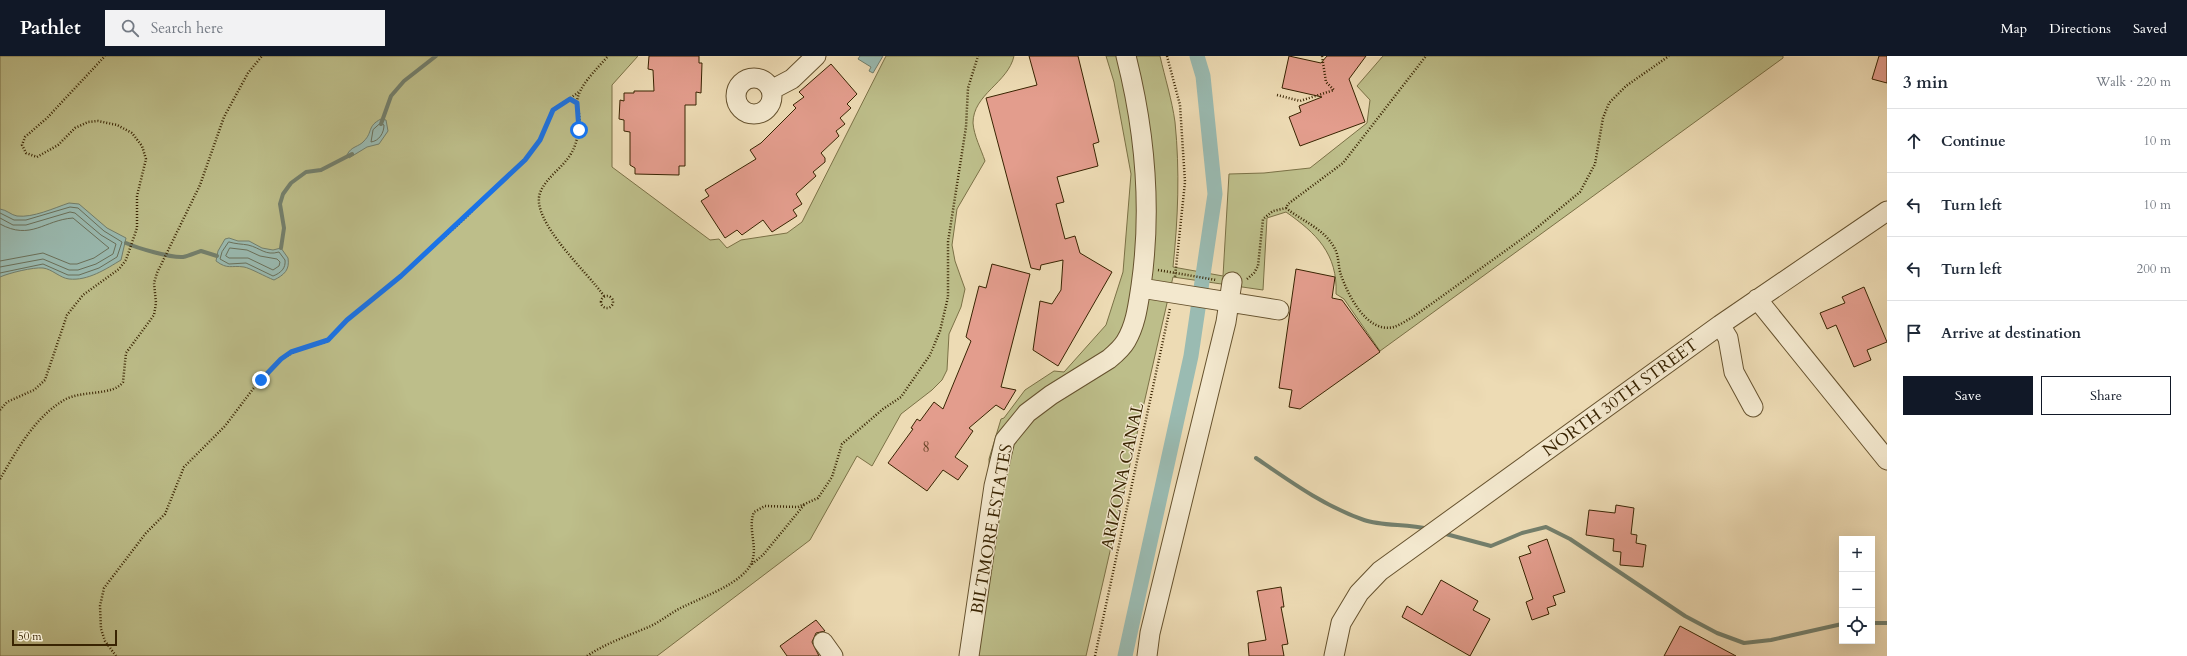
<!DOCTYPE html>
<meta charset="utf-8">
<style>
body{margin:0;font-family:Cardo,serif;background:#f2f2f3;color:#1f2937}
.controls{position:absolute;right:12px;bottom:12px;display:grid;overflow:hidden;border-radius:0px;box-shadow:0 4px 16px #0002}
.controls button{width:36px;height:36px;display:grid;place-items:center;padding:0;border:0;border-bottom:1px solid #e0e1e3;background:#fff;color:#1f2937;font:20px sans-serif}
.scale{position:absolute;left:12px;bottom:10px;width:105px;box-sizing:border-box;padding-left:4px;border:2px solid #392402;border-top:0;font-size:11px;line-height:14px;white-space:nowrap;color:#392402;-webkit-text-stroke:3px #f3e8ce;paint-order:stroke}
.stop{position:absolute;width:12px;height:12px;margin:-9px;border:3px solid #1a73e8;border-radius:50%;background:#fff}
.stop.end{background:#1a73e8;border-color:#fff;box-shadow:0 1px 4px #0008}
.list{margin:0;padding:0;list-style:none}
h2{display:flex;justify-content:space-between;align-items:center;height:52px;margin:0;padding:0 16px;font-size:17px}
h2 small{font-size:13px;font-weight:400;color:#747a83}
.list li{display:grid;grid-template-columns:26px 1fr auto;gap:12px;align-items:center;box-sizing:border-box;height:64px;padding:0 16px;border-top:1px solid #e0e1e3}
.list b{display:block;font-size:15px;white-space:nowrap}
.list em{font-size:13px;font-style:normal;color:#747a83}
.actions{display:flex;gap:8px;padding:12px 16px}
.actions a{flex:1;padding:9px 0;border:1px solid #111827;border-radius:0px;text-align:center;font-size:14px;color:#111827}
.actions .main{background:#111827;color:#fff}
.icon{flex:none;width:22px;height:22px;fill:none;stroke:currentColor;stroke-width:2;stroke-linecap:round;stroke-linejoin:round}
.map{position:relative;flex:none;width:1887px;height:600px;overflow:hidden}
header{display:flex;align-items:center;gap:24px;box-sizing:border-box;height:56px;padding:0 20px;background:#111827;color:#fff}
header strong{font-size:19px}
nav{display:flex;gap:22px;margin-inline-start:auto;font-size:14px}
.search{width:280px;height:36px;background:#f2f2f3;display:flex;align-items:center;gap:10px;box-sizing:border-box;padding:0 14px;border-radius:0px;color:#747a83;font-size:15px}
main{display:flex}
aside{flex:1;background:#fff}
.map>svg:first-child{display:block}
.green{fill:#bdbe8a;stroke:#7b7146}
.water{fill:#9abbb2;stroke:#737f6c}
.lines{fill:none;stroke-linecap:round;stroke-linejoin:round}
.shore{stroke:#6a705a;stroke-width:1}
.stream{stroke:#737f6c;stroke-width:4}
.canal{stroke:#9abbb2;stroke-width:15}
.building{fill:#e39d8d;stroke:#392402}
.minor-casing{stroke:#66522e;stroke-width:21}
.path{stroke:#392402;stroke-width:2.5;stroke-dasharray:1 2;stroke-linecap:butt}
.minor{stroke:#f3e8ce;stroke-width:19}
.route{stroke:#1a73e8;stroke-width:5}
.labels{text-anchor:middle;stroke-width:3;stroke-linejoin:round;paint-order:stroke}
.number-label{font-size:15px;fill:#644225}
.street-label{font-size:17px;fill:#392402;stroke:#f3e8ce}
</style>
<header>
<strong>Pathlet</strong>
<div class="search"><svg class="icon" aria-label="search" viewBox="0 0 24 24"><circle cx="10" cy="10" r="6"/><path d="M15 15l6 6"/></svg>Search here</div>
<nav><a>Map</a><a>Directions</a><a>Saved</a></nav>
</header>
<main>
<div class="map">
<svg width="1887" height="600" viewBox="0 0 1887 600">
<rect width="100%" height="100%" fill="#eddbb4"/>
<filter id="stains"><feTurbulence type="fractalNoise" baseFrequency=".005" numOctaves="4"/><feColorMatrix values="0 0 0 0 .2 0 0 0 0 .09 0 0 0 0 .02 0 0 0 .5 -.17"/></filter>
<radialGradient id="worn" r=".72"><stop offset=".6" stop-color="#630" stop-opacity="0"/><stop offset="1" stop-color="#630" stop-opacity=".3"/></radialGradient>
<path class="green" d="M0,0H638L612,29V111L710,184L719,183L727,192L741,184L787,177L802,166L886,0H1014C1008,27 973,38 973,67C974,80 981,93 985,105L957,153L952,189L955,205L965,233L961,251L949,278L947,314L942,324L932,334L901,358L872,410L857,400L810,484L657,600H0Z
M1106,0H1160C1165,22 1172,44 1175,66C1180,115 1178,163 1173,211L1223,220L1229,118L1264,117L1310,112L1367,67L1370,44L1357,30L1383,0H1783V2L1380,295L1344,243L1336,238C1338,198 1316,177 1286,156L1267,162L1263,234L1173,221L1086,600H976L992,498L989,403L1001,363L1004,362L1025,334L1054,315L1064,316L1106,269L1123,216L1131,118L1114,26Z"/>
<path class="water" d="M860,0H883L873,17L869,15L871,11L858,3Z
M381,63L386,64L388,75L379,88L367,91L349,102L347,99C351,90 359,91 364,85C373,76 367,70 381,63Z
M69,147L79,148L107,172L126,182L121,204C106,213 88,225 69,223C60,222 52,213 43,212C33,211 9,217 0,221V153C7,154 11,159 17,160C33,162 54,152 69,147Z
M229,182L238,185H249L262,192L273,194L281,192L288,202C290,214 284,219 274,224C266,221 250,212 244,211C231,209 228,214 216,205L218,195L225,183Z"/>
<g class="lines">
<path class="shore" d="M381,67L384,69C384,77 379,85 371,86L373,74Z
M0,157L14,164H26L70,151L78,152L104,175L122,186L117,201L99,212L79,219H68L43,208L0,217
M0,162L13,169H26L70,156L75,157L101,179L116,188L113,198L96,208L78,214H69L43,203L0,211
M0,168C31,185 44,164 73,162L109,192L94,202L77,208H70L43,197L0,205
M229,186C236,188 242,188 248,189C261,192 265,200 279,196L285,204C286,212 281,217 273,220L246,207L229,208L220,203L222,196Z
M230,192L247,194L260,200L277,203L280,206L279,210L273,214L248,202H229L226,200Z"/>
<path class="stream" d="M381,68L391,40L404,25L436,0
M126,187C137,192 171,202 183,201C189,200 195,197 201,195L217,200
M281,192L284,172L280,148L283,138L291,127L306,116L321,114L352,98
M1256,402C1291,426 1324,450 1364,464C1381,470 1408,468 1428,473
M1442,477L1491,490L1522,477L1546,471L1570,483L1685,560L1717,577L1744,587L1771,584L1842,568
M1872,567H1887"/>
<path class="canal" d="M1125,600L1191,300L1215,138L1203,20L1197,0"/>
</g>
<path class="building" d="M649,0H699V7H702L701,37L696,36V49H685V110H679V119L635,118V112L630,109V76L624,75V64L619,63L620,44L624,45V37H634V35H654L653,14L648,13Z
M1029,0H1078L1099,86L1093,88L1098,110L1057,121L1064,146L1056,148L1065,183L1075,180L1080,197L1112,216L1058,310L1033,294L1040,245L1052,248L1061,234L1063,204L1041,209L1040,214L1031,212L986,42L1037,29Z
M1289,0L1321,7L1327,0H1366L1349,23L1365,66L1300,90L1289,61L1301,56L1299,50L1322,41L1282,32Z
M1879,0H1887V27L1872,23Z
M831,8L857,38L847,48L851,52L840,62L845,68L836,75L839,80L821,97L825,102V106L813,116L816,120L796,138L802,148L793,154L797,160L772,176L763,164L742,179L737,174L725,182L701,145L709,140L705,134L756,103L750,94L761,87L796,52L793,49L804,41L799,36Z
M992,208L1030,218L1001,331L1016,334L1004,354L996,349L969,372L973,375L955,401L968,410L958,424L943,414L927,435L888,407L913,373L911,372L917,363L920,365L934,346L943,353L971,285L966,281L979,230L986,232Z
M1296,213L1335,221L1332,242L1342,244L1380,296L1300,353L1289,351L1292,334L1279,332Z
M1864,231L1887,286L1867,294L1871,304L1854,311L1836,269L1827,273L1820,257L1845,247L1842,241Z
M1616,449L1634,452L1631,478L1637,479L1636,487L1646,489L1643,511L1620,509L1621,496L1613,495L1614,483L1586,479L1589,454L1615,457Z
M1547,483L1565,536L1553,540L1556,549L1547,552L1549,558L1532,564L1526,546L1533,543L1519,501L1531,497L1528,490Z
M1441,524L1478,545L1473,554L1490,563L1470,600L1402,561L1407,550L1422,559Z
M1281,531L1284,551H1281L1288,588L1282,589L1284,600H1249L1248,587L1266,584L1257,535Z
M816,564L825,575L816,577L812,586L819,600H787L780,590Z
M1680,570L1736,600H1664Z"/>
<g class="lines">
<g class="minor-casing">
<path id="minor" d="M736 40a18 18 0 1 1 36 0a18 18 0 1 1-36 0Z
M771,34L792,23L816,0
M1141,232L1279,254
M1757,243L1887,404
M1720,269L1728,282L1734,316L1753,351
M823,586L833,600
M969,600L994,430L1005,384L1027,357L1051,339L1109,303C1115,298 1122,292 1126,285C1136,268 1138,249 1141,230C1152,153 1145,75 1126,0
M1147,600L1150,577L1226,266L1232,226
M1334,600L1341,567L1359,537L1380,515L1720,269L1887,155"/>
</g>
<path class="path" d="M1167,0L1180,49L1185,126L1175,221
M1277,39L1300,45L1334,34L1326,26L1322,0
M1286,152C1302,165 1325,173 1335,193C1339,200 1338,211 1341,219C1348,239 1367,278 1394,271C1400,269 1407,264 1413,261L1533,175L1580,136L1595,108L1603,62L1609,47L1626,30L1669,0
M1158,214L1216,224
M1247,223L1254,217L1258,210L1263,163L1273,155L1286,152L1288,148L1343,107L1426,0
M601 246a6 6 0 1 1 12 0a6 6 0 1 1-12 0Z
M604,240C589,218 530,165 540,137C547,118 570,109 576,86C579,77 580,68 579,59C579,55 577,51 577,47C577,31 598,12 608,0
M0,354L7,346L34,334L45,324L67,259L83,239L119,213L126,204L137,172V140L146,103L142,90L132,77L117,69L98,65L88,66L75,72L58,89L37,101L26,97L22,89L25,81L47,62L105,0
M0,423C17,394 35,360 66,343C84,334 113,340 123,326L126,297L154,259L156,247L154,227L157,217L200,129L224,61L248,17L262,0
M752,508L763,499L804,449
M116,600L105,585L101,573L100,550L104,532L146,477L165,458L184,411L225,370L253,333L281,303L298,294L328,285L347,264L401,220L464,163L531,97L540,84L553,54L579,36
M587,600C606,587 630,579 651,570C663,564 673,555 685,550C703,541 742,527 751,508C759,492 747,473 754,456L765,450L798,451L818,442L832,421L842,388L883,353L901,341L930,299L940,275L948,241V186L966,71L968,32L978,0
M1095,600L1170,252"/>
<use href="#minor" class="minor"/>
</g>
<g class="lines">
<path class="route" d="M261,324L281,303L291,296L328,284L347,264L401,220L525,104L540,84L553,54L570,43L577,47L579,74"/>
</g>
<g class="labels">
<g class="number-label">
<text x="926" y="396">8</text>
</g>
<g class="street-label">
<text transform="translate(1620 341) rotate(-36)" y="6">NORTH 30TH STREET</text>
<text transform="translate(1122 420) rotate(-78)" y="6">ARIZONA CANAL</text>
<text transform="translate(991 473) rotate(-80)" y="6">BILTMORE ESTATES</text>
</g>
</g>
<rect width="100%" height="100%" filter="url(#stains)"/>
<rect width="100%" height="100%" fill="url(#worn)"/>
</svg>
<div class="controls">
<button>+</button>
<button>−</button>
<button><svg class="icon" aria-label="locate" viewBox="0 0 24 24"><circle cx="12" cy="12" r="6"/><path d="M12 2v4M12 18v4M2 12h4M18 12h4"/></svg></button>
</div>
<div class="scale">50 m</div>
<div class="stop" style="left:579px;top:74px"></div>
<div class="stop end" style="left:261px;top:324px"></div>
</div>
<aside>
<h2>3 min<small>Walk · 220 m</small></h2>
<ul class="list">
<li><svg class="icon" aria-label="ahead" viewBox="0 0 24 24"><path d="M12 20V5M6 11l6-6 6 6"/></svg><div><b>Continue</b></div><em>10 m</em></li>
<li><svg class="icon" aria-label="left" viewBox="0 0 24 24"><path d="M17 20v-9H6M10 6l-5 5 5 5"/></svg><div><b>Turn left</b></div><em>10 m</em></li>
<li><svg class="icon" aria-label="left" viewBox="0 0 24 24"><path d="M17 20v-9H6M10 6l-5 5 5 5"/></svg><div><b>Turn left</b></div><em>200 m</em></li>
<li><svg class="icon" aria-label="arrive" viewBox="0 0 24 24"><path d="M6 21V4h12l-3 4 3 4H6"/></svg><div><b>Arrive at destination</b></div></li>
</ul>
<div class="actions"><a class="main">Save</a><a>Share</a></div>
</aside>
</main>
